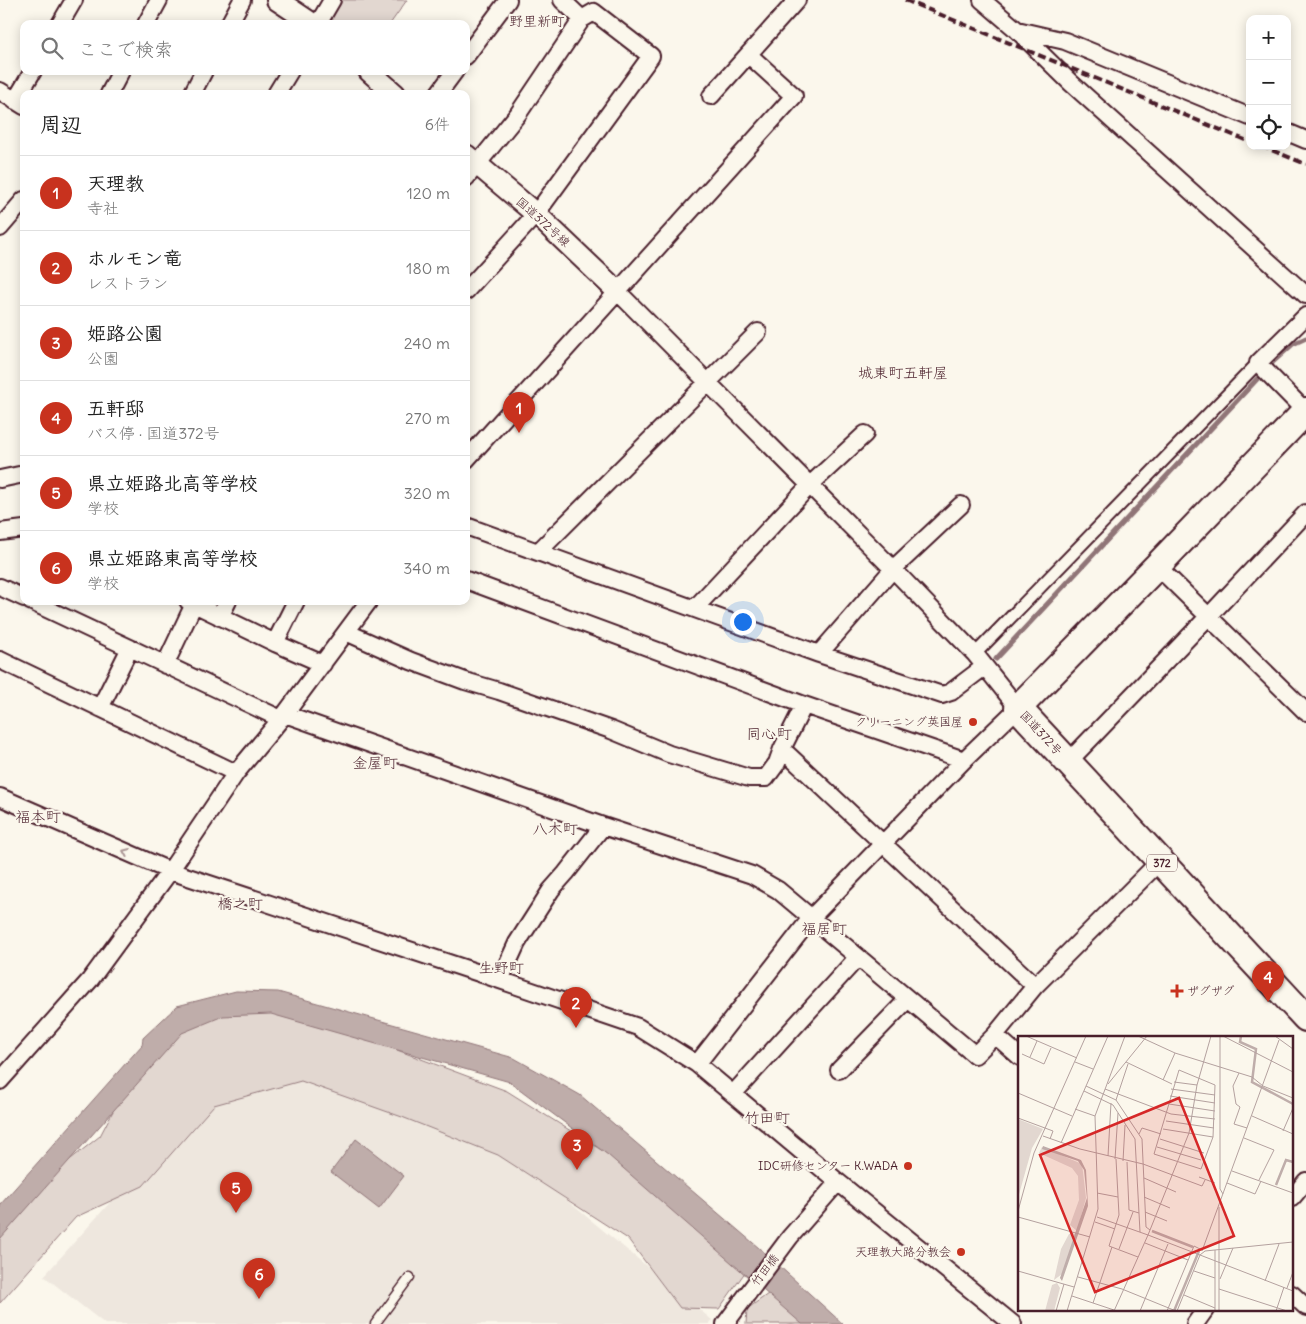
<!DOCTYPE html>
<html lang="ja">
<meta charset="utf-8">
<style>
body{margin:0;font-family:Delius,"Klee One",sans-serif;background:#f6f6f6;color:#222}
.controls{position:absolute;right:15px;top:15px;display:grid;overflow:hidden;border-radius:10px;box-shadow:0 2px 12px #0003}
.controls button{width:45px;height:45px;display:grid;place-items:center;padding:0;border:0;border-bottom:1px solid #e0e0e0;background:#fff;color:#222;font:25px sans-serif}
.you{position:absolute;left:742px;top:621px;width:18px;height:18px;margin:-12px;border:4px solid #fff;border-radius:50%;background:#1a73e8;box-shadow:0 0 0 8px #1a73e833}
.badge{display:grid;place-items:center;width:32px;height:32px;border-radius:50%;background:#c8321e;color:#fff;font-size:16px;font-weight:700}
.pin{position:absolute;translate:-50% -41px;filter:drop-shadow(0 1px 2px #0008)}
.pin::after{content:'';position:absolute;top:26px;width:18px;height:15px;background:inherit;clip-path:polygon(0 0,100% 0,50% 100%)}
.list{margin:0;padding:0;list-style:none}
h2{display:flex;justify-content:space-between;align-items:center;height:65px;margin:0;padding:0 20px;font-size:21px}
h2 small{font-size:16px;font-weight:400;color:#767676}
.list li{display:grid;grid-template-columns:32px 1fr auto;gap:15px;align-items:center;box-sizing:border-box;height:75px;padding:0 20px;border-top:1px solid #e0e0e0}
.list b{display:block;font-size:19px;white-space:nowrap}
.list p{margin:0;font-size:16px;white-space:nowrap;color:#767676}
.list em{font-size:16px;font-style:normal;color:#767676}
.icon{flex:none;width:28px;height:28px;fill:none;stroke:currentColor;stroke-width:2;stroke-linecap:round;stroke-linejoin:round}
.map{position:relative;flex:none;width:1306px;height:1324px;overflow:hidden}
.search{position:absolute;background:#fff;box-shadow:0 2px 12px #0003;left:20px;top:20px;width:450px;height:55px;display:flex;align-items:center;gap:12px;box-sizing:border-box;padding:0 18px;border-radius:10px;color:#767676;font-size:19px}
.panel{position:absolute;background:#fff;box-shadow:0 2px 12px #0003;left:20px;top:90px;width:450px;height:515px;border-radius:10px}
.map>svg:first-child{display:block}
.built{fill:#eee7de}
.green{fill:#e2d7d0;stroke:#967b7e}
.water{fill:#bfadaa;stroke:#907477}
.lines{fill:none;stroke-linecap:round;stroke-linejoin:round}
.stream{stroke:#907477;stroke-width:5}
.service-casing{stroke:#4a1f2b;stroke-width:11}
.pedestrian-casing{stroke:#4a1f2b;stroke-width:15}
.minor-casing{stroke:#4a1f2b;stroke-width:20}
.tertiary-casing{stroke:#4a1f2b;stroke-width:24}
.trunk-casing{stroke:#4a1f2b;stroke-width:30}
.service{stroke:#fbf7ec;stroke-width:8}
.pedestrian{stroke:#fbf7ec;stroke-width:11}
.minor{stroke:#fbf7ec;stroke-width:16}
.tertiary{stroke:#fbf7ec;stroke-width:20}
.trunk{stroke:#fbf7ec;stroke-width:26}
.rail{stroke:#4a1f2b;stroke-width:4;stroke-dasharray:8 4;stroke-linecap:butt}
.oneway{stroke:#ab9695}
.poi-dot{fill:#c8321e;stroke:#fbf7ec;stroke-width:2}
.labels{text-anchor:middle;stroke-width:4.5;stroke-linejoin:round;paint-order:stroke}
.shield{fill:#fbf7ec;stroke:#7f6065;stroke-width:1}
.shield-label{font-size:11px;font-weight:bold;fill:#4a1f2b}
.street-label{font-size:12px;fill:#4a1f2b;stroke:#fbf7ec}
.poi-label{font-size:12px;fill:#4a1f2b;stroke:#fbf7ec;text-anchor:end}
.neighbourhood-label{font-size:14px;fill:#4a1f2b;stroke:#fbf7ec}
.quarter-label{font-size:15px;fill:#4a1f2b;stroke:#fbf7ec}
.inset-river{fill:none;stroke:#bfadaa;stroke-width:2.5}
.inset-road{fill:none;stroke:#b4a19f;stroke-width:1}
.view{fill:#d62828;fill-opacity:0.15;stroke:#d62828;stroke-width:2.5}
.inset-edge{fill:none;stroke:#4a1f2b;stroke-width:2.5}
</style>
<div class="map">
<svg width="1306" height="1324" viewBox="0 0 1306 1324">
<rect width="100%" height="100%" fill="#fbf7ec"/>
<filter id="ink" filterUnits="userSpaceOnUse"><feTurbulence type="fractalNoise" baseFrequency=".02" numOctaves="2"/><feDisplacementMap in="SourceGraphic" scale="10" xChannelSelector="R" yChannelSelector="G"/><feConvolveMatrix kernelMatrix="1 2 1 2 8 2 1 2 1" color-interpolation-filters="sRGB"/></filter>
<g filter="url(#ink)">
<path class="built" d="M290,1066L507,1151L712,1320L709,1324H105L44,1276L219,1081Z"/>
<path class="green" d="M339,0H407L390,24H335L333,22L332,12Z
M220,1008L287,1009L507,1091L665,1190L748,1268L719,1309L680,1308L628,1239L498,1155L402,1117L301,1081L214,1105L143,1186L76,1217L0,1303V1223L38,1185L100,1136L140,1059Z
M775,1289L813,1324H746L747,1309Z"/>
<path class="water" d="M236,991L278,992L514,1058L580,1095L766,1254L843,1324H802L608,1155L510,1082L271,1014L223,1016L182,1033L0,1239V1205L142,1045L143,1038L177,1006Z
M356,1139L404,1176L379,1209L331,1172Z"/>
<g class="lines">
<path class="stream" d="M996,659L1273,362L1293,344L1306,338"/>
<g class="service-casing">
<path id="service" d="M375,1324L410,1277"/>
</g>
<g class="pedestrian-casing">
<path id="pedestrian" d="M975,654L1258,363"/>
</g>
<g class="minor-casing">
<path id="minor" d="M982,0L1017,30L1071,83L1306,295
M60,24L74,0
M146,24L159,0
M229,24L242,0
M318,24L332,0
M1017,30L1065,41L1250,117
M466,56L508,0
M0,91L24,106
M109,94L121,71
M192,94L204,71
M276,94L290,71
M438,94L455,71
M711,96L797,0
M15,101L33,71
M1287,132L1306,140
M466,178L518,114L582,19
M0,228L24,200
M466,291L536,214L651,56L594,12L582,19L562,0
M618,292L893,569L975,654L1018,708L964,760L811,918L697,1064
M1306,316L1258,363L1306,412
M466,460L794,96L749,55
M0,479L24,474
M466,526L819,654L942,695L951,692L984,667
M0,532L24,529
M539,551L758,332
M1157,566L1306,712
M466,580L804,705L964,760
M0,587L24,598
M30,601L281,719
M188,601L275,643L323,664
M695,608L810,485L865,434
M220,617L228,601
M346,632L411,661L465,681L499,691L611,730L669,754L749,778H766L777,763L782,749L804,705
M275,643L296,601
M819,654L893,569L961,505
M0,660L236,773
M165,665L194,604
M100,708L130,648
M285,714L603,826L752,875L778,890L975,1055L995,1035L1035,986L1160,861
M782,749L1035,986
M1068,762L1208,617L1306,513
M0,797L170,871L485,975L638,1027L697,1064L838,1182L1013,1324
M500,980L517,943L551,890L566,873L603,826
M995,1035L1020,1057
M839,1070L908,999
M0,1081L90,980L170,871L236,773L285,714L369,601
M733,1094L858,957
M1292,1198L1306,1181
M1292,1294L1306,1307
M725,1324L790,1237L838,1182
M1195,1324L1205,1310"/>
</g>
<g class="tertiary-casing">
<path id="tertiary" d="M277,0L313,24
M369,71L395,94
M466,155L536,214L618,292"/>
</g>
<g class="trunk-casing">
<path id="trunk" d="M1306,411L1157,566L1018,708L1306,1018"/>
</g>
<use href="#service" class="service"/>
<use href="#pedestrian" class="pedestrian"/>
<use href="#minor" class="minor"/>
<use href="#tertiary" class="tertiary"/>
<use href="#trunk" class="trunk"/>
<path class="rail" d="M905,0L1250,142
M1261,146L1306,164"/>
</g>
<defs><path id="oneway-chevron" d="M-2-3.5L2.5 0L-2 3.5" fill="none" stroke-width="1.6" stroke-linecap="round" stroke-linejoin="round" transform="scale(1.25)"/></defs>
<use class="oneway" href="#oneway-chevron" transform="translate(126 852) rotate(-157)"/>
</g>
<g class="poi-dot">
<circle cx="973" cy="722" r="5"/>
<path d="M1174.5 983.5h5v5h5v5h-5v5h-5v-5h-5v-5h5z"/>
<circle cx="908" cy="1166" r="5"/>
<circle cx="961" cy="1252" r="5"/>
</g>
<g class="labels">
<rect class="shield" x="1147" y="854.5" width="30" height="17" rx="4"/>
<g class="shield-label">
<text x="1162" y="867">372</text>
</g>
<g class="street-label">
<text transform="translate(543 222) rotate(42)" y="4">国道372号線</text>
<text transform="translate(1041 733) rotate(47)" y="4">国道372号</text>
<text transform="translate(765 1270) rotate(-52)" y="4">竹田橋</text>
</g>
<g class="poi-label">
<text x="963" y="726">クリーニング英国屋</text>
<text x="1187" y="995" text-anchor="start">ザグザグ</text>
<text x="898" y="1170">IDC研修センター K.WADA</text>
<text x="951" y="1256">天理教大路分教会</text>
</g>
<g class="neighbourhood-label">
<text x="537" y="26">野里新町</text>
</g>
<g class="quarter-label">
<text x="903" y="378">城東町五軒屋</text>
<text x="769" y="739">同心町</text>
<text x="375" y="768">金屋町</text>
<text x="38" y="822">福本町</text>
<text x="555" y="834">八木町</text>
<text x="240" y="909">橋之町</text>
<text x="824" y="934">福居町</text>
<text x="501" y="973">生野町</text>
<text x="767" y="1123">竹田町</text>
</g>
</g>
<g transform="translate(1018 1036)">
<rect width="275" height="275" fill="#fbf7ec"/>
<path d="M0,83L25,93L14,112L0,162ZM24,111L64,128L68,162L59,195L52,189L61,164L60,140L54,132L21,117ZM55,197L58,199L44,238L36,244L43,213L51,198ZM39,247L42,252L36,275H27L34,249Z" fill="#e2d7d0"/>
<path d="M25,110L63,124L68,134L70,170L44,245L42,242L69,162L66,134L60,125L24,113Z" fill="#bfadaa"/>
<path class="inset-river" d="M223,0L222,6L238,13L234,46L275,68M258,149L268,124L275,126M134,195L175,211M156,275L181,215"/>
<path class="inset-road" d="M8,0L59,22M120,0L157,17L234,41L245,50L275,62M202,0V153L205,158M205,0L275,36M257,0L275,13M4,18L26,28L33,12M12,21L19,5M57,26L75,33M108,26L154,48M161,34L197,49L195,101L183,133L136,118ZM221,37L215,50L218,68L222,71L216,88L229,92M145,44L157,17M156,46L179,49M90,48L129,0M68,50L98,64L124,103L128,191L132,194M87,53L153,78L197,83M153,53L197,59M66,55L95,69L117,103L122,196M0,57L54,80M152,60L197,67M98,64L110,28M151,68L197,75M57,73L77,80M234,80L275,98M0,82L35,95L32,103M148,85L196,92M145,93L195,101M265,95L275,72M121,98L124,92L143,98M25,100L62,113L125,128L184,150L187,144M226,102L256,114L241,144M142,103L186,117M43,107L90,0M139,111L183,124M90,120L93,67M97,123L100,77M98,123L101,179L91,210L120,221M105,125L107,89M109,126L111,174L121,177M214,135L275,157M181,141L197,147M126,142L158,156M209,147L237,158L243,145M79,157L100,161M126,161L152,172M201,171V275M0,175L16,117L68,0M127,176L149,185M0,181L72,201M79,181L130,199L171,97L179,49L193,0M77,186L97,193M127,207L170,224M101,213L115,176M197,214V275M184,215L261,4M0,235L56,251M176,235L197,242M60,241L104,253L158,275M202,243L215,212M247,245L261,208M269,252L275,236M201,253L269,275M166,259L197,272M54,260L96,274M75,267L94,211M38,275L46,248M49,275L80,173L77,80L107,0M96,275L130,199L182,219L187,215L275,206M122,275L150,208M149,275L176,210L184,214M159,275L182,219L275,255M258,275L266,251"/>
<path class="view" d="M161,62L216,200L77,256L22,119Z"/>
<rect width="275" height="275" class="inset-edge"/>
</g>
</svg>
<div class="controls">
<button>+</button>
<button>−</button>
<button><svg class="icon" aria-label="locate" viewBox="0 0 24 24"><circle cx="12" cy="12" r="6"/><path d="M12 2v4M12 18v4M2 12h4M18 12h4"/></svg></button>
</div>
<div class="you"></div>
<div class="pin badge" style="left:519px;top:433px">1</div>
<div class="pin badge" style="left:576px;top:1028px">2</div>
<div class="pin badge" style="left:577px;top:1170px">3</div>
<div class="pin badge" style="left:1268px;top:1002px">4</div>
<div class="pin badge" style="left:236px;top:1213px">5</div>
<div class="pin badge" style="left:259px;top:1299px">6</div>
<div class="search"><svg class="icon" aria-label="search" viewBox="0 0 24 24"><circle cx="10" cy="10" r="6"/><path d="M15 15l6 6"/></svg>ここで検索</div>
<section class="panel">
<h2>周辺<small>6件</small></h2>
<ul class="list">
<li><span class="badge">1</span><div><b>天理教</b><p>寺社</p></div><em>120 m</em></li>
<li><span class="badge">2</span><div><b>ホルモン竜</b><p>レストラン</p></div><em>180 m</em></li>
<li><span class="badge">3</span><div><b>姫路公園</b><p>公園</p></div><em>240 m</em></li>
<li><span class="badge">4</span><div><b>五軒邸</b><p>バス停 · 国道372号</p></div><em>270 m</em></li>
<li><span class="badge">5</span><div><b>県立姫路北高等学校</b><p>学校</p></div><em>320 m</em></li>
<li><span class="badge">6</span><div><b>県立姫路東高等学校</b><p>学校</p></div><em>340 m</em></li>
</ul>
</section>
</div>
